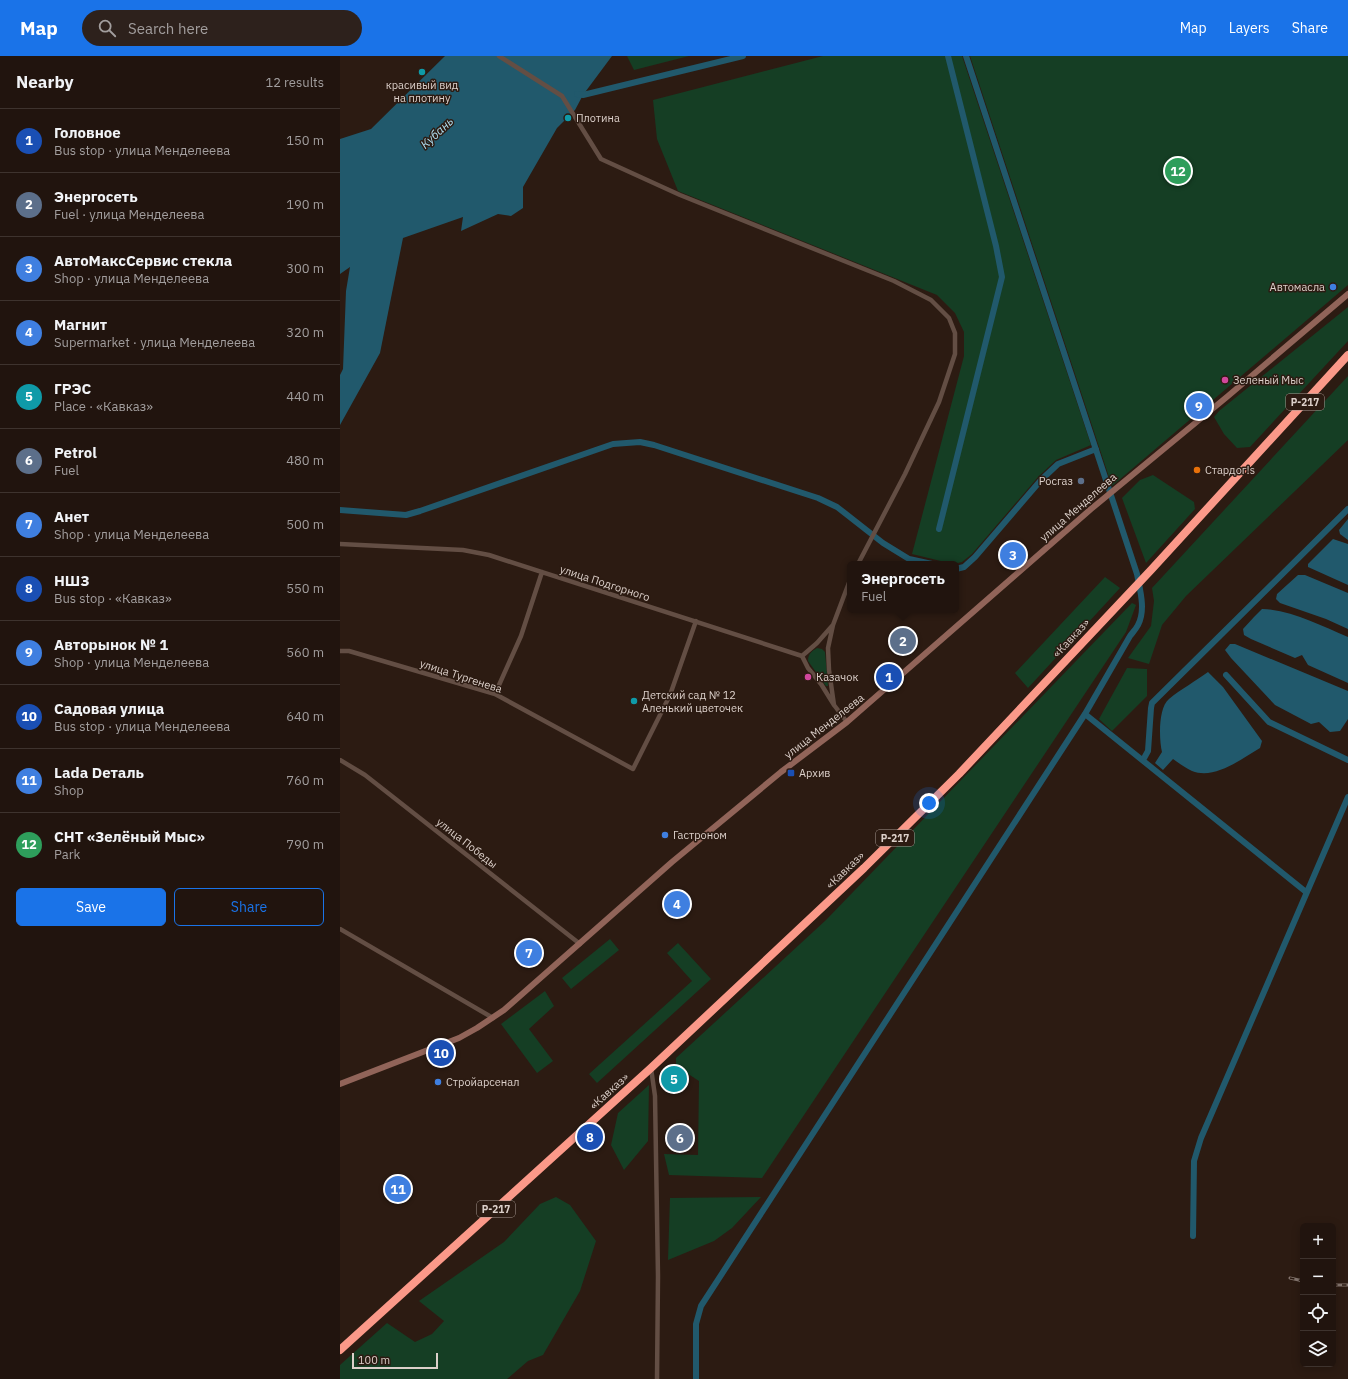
<!DOCTYPE html>
<meta charset="utf-8">
<style>
body{margin:0;font-family:"IBM Plex Sans",sans-serif;background:#2d211c;color:#f1f3f6}
.controls{position:absolute;right:12px;bottom:12px;display:grid;overflow:hidden;border-radius:6px;box-shadow:0 2px 10px #0003}
.controls button{width:36px;height:36px;display:grid;place-items:center;padding:0;border:0;border-bottom:1px solid #3e332e;background:#21140e;color:#f1f3f6;font:20px sans-serif}
.scale{position:absolute;left:12px;bottom:10px;width:86px;box-sizing:border-box;padding-left:4px;border:2px solid #dcd0ca;border-top:0;font-size:11px;line-height:14px;white-space:nowrap;color:#dcd0ca;-webkit-text-stroke:3px #2c1b12;paint-order:stroke}
.you{position:absolute;left:589px;top:747px;width:14px;height:14px;margin:-10px;border:3px solid #fff;border-radius:50%;background:#1a73e8;box-shadow:0 0 0 6px #1a73e833}
.badge{display:grid;place-items:center;width:26px;height:26px;border-radius:50%;background:#1a73e8;color:#fff;font-size:13px;font-weight:700}
.pin{position:absolute;translate:-50% -50%;border:2px solid #fff;box-shadow:0 1px 4px #0006}
.popup{position:absolute;left:507px;top:505px;width:112px;height:52px;box-sizing:border-box;display:grid;place-content:center;border-radius:6px;background:#21140e;filter:drop-shadow(0 1px 3px #0005);font-size:13px;white-space:nowrap;color:#a29e9e}
.popup b{font-size:15px;color:#f1f3f6}
.popup::after{content:'';position:absolute;left:50%;top:100%;margin-left:-8px;border:8px solid transparent;border-top-color:#21140e}
.list{margin:0;padding:0;list-style:none}
h2{display:flex;justify-content:space-between;align-items:center;height:52px;margin:0;padding:0 16px;font-size:17px}
h2 small{font-size:13px;font-weight:400;color:#a29e9e}
.list li{display:grid;grid-template-columns:26px 1fr auto;gap:12px;align-items:center;box-sizing:border-box;height:64px;padding:0 16px;border-top:1px solid #3e332e}
.list b{display:block;font-size:15px;white-space:nowrap}
.list p{margin:0;font-size:13px;white-space:nowrap;color:#a29e9e}
.list em{font-size:13px;font-style:normal;color:#a29e9e}
.actions{display:flex;gap:8px;padding:12px 16px}
.actions a{flex:1;padding:9px 0;border:1px solid #1a73e8;border-radius:6px;text-align:center;font-size:14px;color:#1a73e8}
.actions .main{background:#1a73e8;color:#fff}
.icon{flex:none;width:22px;height:22px;fill:none;stroke:currentColor;stroke-width:2;stroke-linecap:round;stroke-linejoin:round}
.map{position:relative;flex:none;width:1008px;height:1323px;overflow:hidden}
header{display:flex;align-items:center;gap:24px;box-sizing:border-box;height:56px;padding:0 20px;background:#1a73e8;color:#fff}
header strong{font-size:19px}
nav{display:flex;gap:22px;margin-inline-start:auto;font-size:14px}
.search{width:280px;height:36px;background:#2d211c;display:flex;align-items:center;gap:10px;box-sizing:border-box;padding:0 14px;border-radius:22px;color:#a29e9e;font-size:15px}
main{display:flex}
aside{flex:1;background:#21140e}
.map>svg:first-child{display:block}
.green{fill:#153e24}
.water{fill:#21596c}
.lines{fill:none;stroke-linecap:round;stroke-linejoin:round}
.canal{stroke:#21596c;stroke-width:6}
.street{stroke:#634e44;stroke-width:4.5}
.secondary{stroke:#916459;stroke-width:6}
.highway{stroke:#fb9989;stroke-width:8}
.rail-casing{stroke:#85766f;stroke-width:3}
.rail{stroke:#2c1b12;stroke-width:1.5;stroke-dasharray:4.5;stroke-linecap:butt}
.culture-dot{fill:#0f9aa8;stroke:#2c1b12;stroke-width:1.5}
.shop-dot{fill:#3f7fe0;stroke:#2c1b12;stroke-width:1.5}
.hotel-dot{fill:#d1479c;stroke:#2c1b12;stroke-width:1.5}
.food-dot{fill:#e8710a;stroke:#2c1b12;stroke-width:1.5}
.service-dot{fill:#5c6f8a;stroke:#2c1b12;stroke-width:1.5}
.transit-dot{fill:#1a4fb4;stroke:#2c1b12;stroke-width:1.5}
.labels{text-anchor:middle;stroke-width:3;stroke-linejoin:round;paint-order:stroke}
.shield{fill:#2c1b12;stroke:#a79a93;stroke-width:1}
.shield-label{font-size:10px;font-weight:bold;fill:#dcd0ca}
.poi-label{font-size:11px;fill:#dcd0ca;stroke:#2c1b12;text-anchor:start}
.street-label{font-size:11px;fill:#dcd0ca;stroke:#2c1b12}
.water-label{font-size:12px;font-style:italic;fill:#afdff2;stroke:#2c1b12}
</style>
<header>
<strong>Map</strong>
<div class="search"><svg class="icon" aria-label="search" viewBox="0 0 24 24"><circle cx="10" cy="10" r="6"/><path d="M15 15l6 6"/></svg>Search here</div>
<nav><a>Map</a><a>Layers</a><a>Share</a></nav>
</header>
<main>
<aside>
<h2>Nearby<small>12 results</small></h2>
<ul class="list">
<li><span class="badge" style="background:#1a4fb4">1</span><div><b>Головное</b><p>Bus stop · улица Менделеева</p></div><em>150 m</em></li>
<li><span class="badge" style="background:#5c6f8a">2</span><div><b>Энергосеть</b><p>Fuel · улица Менделеева</p></div><em>190 m</em></li>
<li><span class="badge" style="background:#3f7fe0">3</span><div><b>АвтоМаксСервис стекла</b><p>Shop · улица Менделеева</p></div><em>300 m</em></li>
<li><span class="badge" style="background:#3f7fe0">4</span><div><b>Магнит</b><p>Supermarket · улица Менделеева</p></div><em>320 m</em></li>
<li><span class="badge" style="background:#0f9aa8">5</span><div><b>ГРЭС</b><p>Place · «Кавказ»</p></div><em>440 m</em></li>
<li><span class="badge" style="background:#5c6f8a">6</span><div><b>Petrol</b><p>Fuel</p></div><em>480 m</em></li>
<li><span class="badge" style="background:#3f7fe0">7</span><div><b>Анет</b><p>Shop · улица Менделеева</p></div><em>500 m</em></li>
<li><span class="badge" style="background:#1a4fb4">8</span><div><b>НШЗ</b><p>Bus stop · «Кавказ»</p></div><em>550 m</em></li>
<li><span class="badge" style="background:#3f7fe0">9</span><div><b>Авторынок № 1</b><p>Shop · улица Менделеева</p></div><em>560 m</em></li>
<li><span class="badge" style="background:#1a4fb4">10</span><div><b>Садовая улица</b><p>Bus stop · улица Менделеева</p></div><em>640 m</em></li>
<li><span class="badge" style="background:#3f7fe0">11</span><div><b>Lada Dеталь</b><p>Shop</p></div><em>760 m</em></li>
<li><span class="badge" style="background:#2e9e5b">12</span><div><b>СНТ «Зелёный Мыс»</b><p>Park</p></div><em>790 m</em></li>
</ul>
<div class="actions"><a class="main">Save</a><a>Share</a></div>
</aside>
<div class="map">
<svg width="1008" height="1323" viewBox="0 0 1008 1323">
<rect width="100%" height="100%" fill="#2c1b12"/>
<path class="green" d="M287,0H349L294,14Z
M483,0H622L751,389L716,404L698,421L632,498L622,506L613,508L572,498L624,300V276L615,257L597,239L338,135L317,83L313,44Z
M630,0H1008V229L772,430Z
M1008,251V285L910,391L897,392L884,378L874,361L879,355Z
M1008,320V384L846,540L822,569L809,608L788,602L811,570L814,545L812,532Z
M813,419L854,446L855,453L806,507L782,442L800,424Z
M765,521L780,532L688,632L675,617Z
M792,547L796,549L786,576L422,1122L329,1119L324,1098L358,1099L359,1025L336,1010V1002L486,864Z
M477,592L482,593L485,596L488,630H486L468,605C468,598 472,595 477,592Z
M787,612L807,613V640L772,675L759,663Z
M270,883L279,894L231,933L222,922Z
M338,887L371,923L257,1027L249,1018L352,925L327,897Z
M205,935L214,950L189,973L213,1005L197,1017L161,968Z
M309,1029L308,1085L284,1114L271,1089L278,1057Z
M216,1141L230,1149L256,1185L240,1235L203,1299L188,1305L167,1323H0V1309L47,1267L75,1286L92,1278L104,1265L79,1245L164,1186L200,1148Z
M421,1141L392,1172L374,1185L328,1204L330,1142Z"/>
<path class="water" d="M105,0H272L243,39L235,54L217,72L183,131V152L171,160L158,158L121,175L123,161L63,182L40,297L0,369V319L3,313L6,235L10,211L0,218V83L31,73Z
M1008,463V484L1000,478L999,474Z
M993,483L1008,488V529L968,511V508Z
M958,519H965L1008,537V573L986,563L940,547L936,543L937,538Z
M922,553C952,554 981,570 1008,581V627L968,609L962,599L955,602L911,583L904,579L903,573L914,561Z
M890,588H895L1008,635V663L1000,675L990,676L979,666L971,668L935,649L891,602L885,594Z
M868,616L883,631L922,685L920,692C901,703 875,724 852,715C845,712 839,707 833,703L823,714L815,707L822,696C819,683 818,652 829,643C841,633 856,625 868,616Z"/>
<g class="lines">
<path class="canal" d="M237,38L243,39L403,0
M0,454L66,459L80,455L273,388L300,386L314,389L478,442L497,451L543,487L569,503L592,508
M599,473L662,221L656,190L608,0
M616,513L624,511L635,501L701,424L718,408L756,393
M886,619L929,666L1008,704
M745,658L966,836
M803,704L808,695L811,652L812,647L1008,453
M853,1180L854,1105L861,1082L1008,741
M356,1323V1268L361,1250L745,658L790,580C793,576 796,573 798,569C806,554 800,534 797,518L626,0"/>
<path class="street" d="M159,0L222,40L261,103L340,139L554,225L591,244L609,262L615,277V298L599,346L565,418L518,508
M0,488L123,494L149,499L462,600L468,612L481,628L494,649
M0,595H9L155,638L293,713L330,639L356,565
M462,600L477,587L492,570
M155,638L181,580L202,516
M507,666L494,649L489,614L488,592L493,569L510,524
M0,704L25,719L240,888
M0,873L153,962
M311,1012L315,1040L318,1220L317,1323"/>
<path class="secondary" d="M0,1028L119,982L137,972L164,954L332,806L441,716L507,666L751,453L888,340L1008,238"/>
<path class="highway" d="M0,1294L311,1012L524,812L619,718L811,514L1008,299"/>
<g class="rail-casing">
<path id="rail" d="M950,1222L963,1225
M993,1229H1008"/>
</g>
<use href="#rail" class="rail"/>
</g>
<g class="culture-dot">
<circle cx="82" cy="16" r="4"/>
<circle cx="228" cy="62" r="4"/>
<circle cx="294" cy="645" r="4"/>
</g>
<g class="shop-dot">
<circle cx="993" cy="231" r="4"/>
<circle cx="325" cy="779" r="4"/>
<circle cx="98" cy="1026" r="4"/>
</g>
<g class="hotel-dot">
<circle cx="885" cy="324" r="4"/>
<circle cx="468" cy="621" r="4"/>
</g>
<circle class="food-dot" cx="857" cy="414" r="4"/>
<circle class="service-dot" cx="741" cy="425" r="4"/>
<rect class="transit-dot" x="447" y="713" width="8" height="8" rx="2"/>
<g class="labels">
<g class="shield">
<rect x="946" y="338" width="38" height="16" rx="3"/>
<rect x="536" y="774" width="38" height="16" rx="3"/>
<rect x="137" y="1145" width="38" height="16" rx="3"/>
</g>
<g class="shield-label">
<text x="965" y="350">Р-217</text>
<text x="555" y="786">Р-217</text>
<text x="156" y="1157">Р-217</text>
</g>
<g class="poi-label">
<text x="82" y="33" text-anchor="middle">красивый вид<tspan x="82" dy="13">на плотину</tspan></text>
<text x="236" y="66">Плотина</text>
<text x="985" y="235" text-anchor="end">Автомасла</text>
<text x="893" y="328">Зеленый Мыс</text>
<text x="865" y="418">Стардог!s</text>
<text x="733" y="429" text-anchor="end">Росгаз</text>
<text x="476" y="625">Казачок</text>
<text x="302" y="643">Детский сад № 12<tspan x="302" dy="13">Аленький цветочек</tspan></text>
<text x="459" y="721">Архив</text>
<text x="333" y="783">Гастроном</text>
<text x="106" y="1030">Стройарсенал</text>
</g>
<g class="street-label">
<text transform="translate(738 451) rotate(-41)" y="4">улица Менделеева</text>
<text transform="translate(265 527) rotate(18)" y="4">улица Подгорного</text>
<text transform="translate(731 582) rotate(-47)" y="4">«Кавказ»</text>
<text transform="translate(121 620) rotate(18)" y="4">улица Тургенева</text>
<text transform="translate(484 670) rotate(-38)" y="4">улица Менделеева</text>
<text transform="translate(127 787) rotate(38)" y="4">улица Победы</text>
<text transform="translate(505 814) rotate(-44)" y="4">«Кавказ»</text>
<text transform="translate(269 1035) rotate(-42)" y="4">«Кавказ»</text>
</g>
<g class="water-label">
<text transform="translate(97 77) rotate(-43)" y="4">Кубань</text>
</g>
</g>
</svg>
<div class="controls">
<button>+</button>
<button>−</button>
<button><svg class="icon" aria-label="locate" viewBox="0 0 24 24"><circle cx="12" cy="12" r="6"/><path d="M12 2v4M12 18v4M2 12h4M18 12h4"/></svg></button>
<button><svg class="icon" aria-label="layers" viewBox="0 0 24 24"><path d="M12 4l9 5-9 5-9-5zM3 14l9 5 9-5"/></svg></button>
</div>
<div class="scale">100 m</div>
<div class="you"></div>
<div class="pin badge" style="left:549px;top:621px;background:#1a4fb4">1</div>
<div class="pin badge" style="left:563px;top:585px;background:#5c6f8a">2</div>
<div class="popup"><b>Энергосеть</b>Fuel</div>
<div class="pin badge" style="left:673px;top:499px;background:#3f7fe0">3</div>
<div class="pin badge" style="left:337px;top:848px;background:#3f7fe0">4</div>
<div class="pin badge" style="left:334px;top:1023px;background:#0f9aa8">5</div>
<div class="pin badge" style="left:340px;top:1082px;background:#5c6f8a">6</div>
<div class="pin badge" style="left:189px;top:897px;background:#3f7fe0">7</div>
<div class="pin badge" style="left:250px;top:1081px;background:#1a4fb4">8</div>
<div class="pin badge" style="left:859px;top:350px;background:#3f7fe0">9</div>
<div class="pin badge" style="left:101px;top:997px;background:#1a4fb4">10</div>
<div class="pin badge" style="left:58px;top:1133px;background:#3f7fe0">11</div>
<div class="pin badge" style="left:838px;top:115px;background:#2e9e5b">12</div>
</div>
</main>
